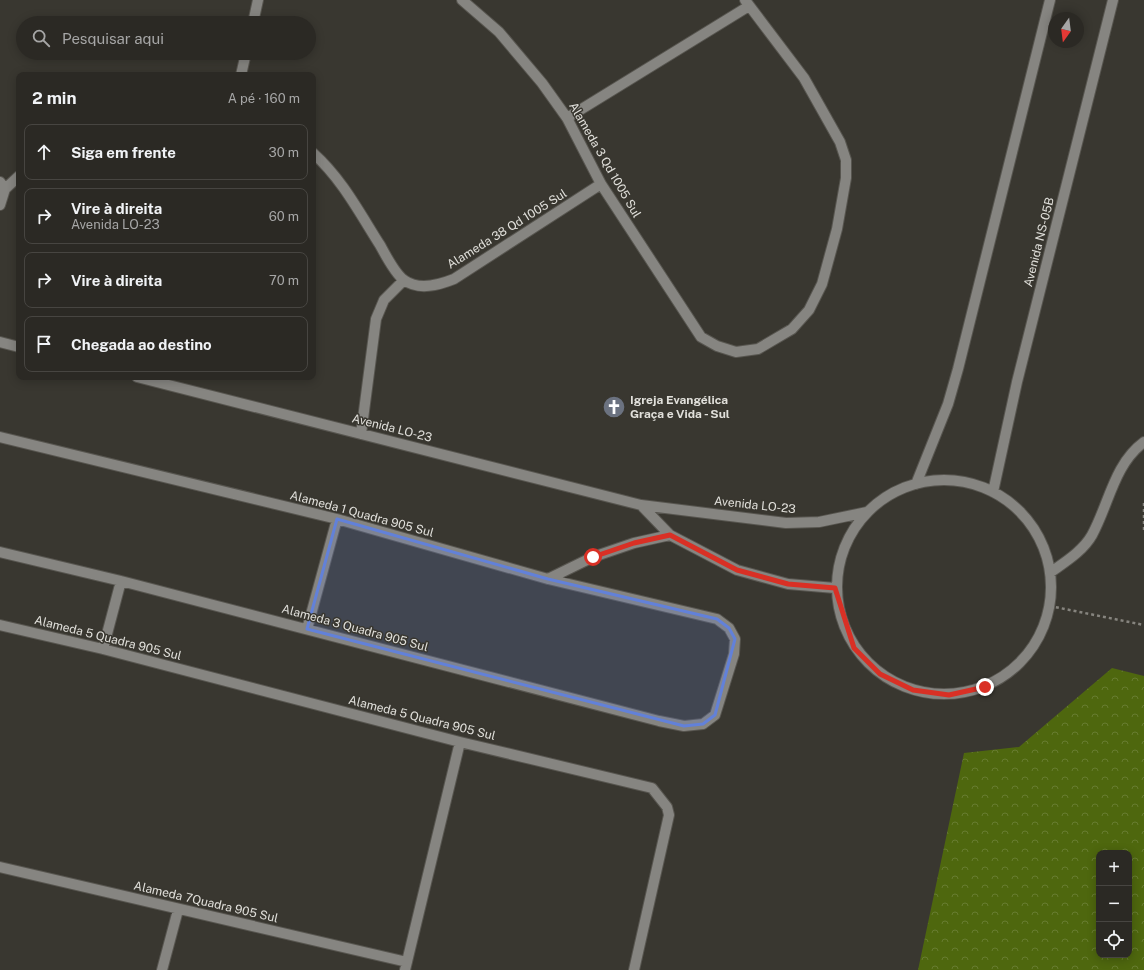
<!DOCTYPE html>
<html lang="pt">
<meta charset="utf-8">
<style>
body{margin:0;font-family:"Public Sans",sans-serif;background:#373531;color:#f1f3f6}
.controls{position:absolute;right:12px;bottom:12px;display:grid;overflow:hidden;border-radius:8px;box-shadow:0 2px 10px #0003}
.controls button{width:36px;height:36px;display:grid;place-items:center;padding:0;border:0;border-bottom:1px solid #474541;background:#2b2924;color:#f1f3f6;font:20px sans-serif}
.compass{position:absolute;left:1048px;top:12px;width:36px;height:36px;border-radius:50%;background:#2b2924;box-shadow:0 2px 10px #0003;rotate:194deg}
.stop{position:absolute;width:12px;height:12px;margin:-9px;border:3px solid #d93025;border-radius:50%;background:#fff}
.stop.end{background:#d93025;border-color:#fff;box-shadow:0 1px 4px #0008}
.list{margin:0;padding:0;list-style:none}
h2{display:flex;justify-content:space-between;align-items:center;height:52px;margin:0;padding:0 16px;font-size:17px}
h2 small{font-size:13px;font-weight:400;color:#a6a6a6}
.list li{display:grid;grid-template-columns:26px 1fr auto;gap:12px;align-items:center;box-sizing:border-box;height:56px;margin:0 8px 8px;padding:0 8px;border:1px solid #474541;border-radius:8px}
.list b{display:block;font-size:15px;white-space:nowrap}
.list p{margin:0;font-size:13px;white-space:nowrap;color:#a6a6a6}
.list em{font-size:13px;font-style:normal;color:#a6a6a6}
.icon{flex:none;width:22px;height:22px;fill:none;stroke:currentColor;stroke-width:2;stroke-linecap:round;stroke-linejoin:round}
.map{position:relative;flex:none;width:1144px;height:970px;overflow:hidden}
.search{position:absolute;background:#2b2924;box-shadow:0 2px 10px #0003;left:16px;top:16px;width:300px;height:44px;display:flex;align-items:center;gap:10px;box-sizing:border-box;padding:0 14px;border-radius:22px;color:#a6a6a6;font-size:15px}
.panel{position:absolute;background:#2b2924;box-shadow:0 2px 10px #0003;left:16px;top:72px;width:300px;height:308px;border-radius:8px}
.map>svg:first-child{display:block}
.forest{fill:url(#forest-crowns);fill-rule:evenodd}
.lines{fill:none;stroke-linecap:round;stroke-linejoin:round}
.minor-casing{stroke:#57554f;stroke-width:12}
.path{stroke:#86847e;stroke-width:2.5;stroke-dasharray:3 3;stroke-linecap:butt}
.minor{stroke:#868581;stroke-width:10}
.route{stroke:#d93025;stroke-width:5}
.marked{fill:#6281d9;fill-opacity:0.2;stroke:#6281d9;stroke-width:3;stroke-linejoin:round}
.labels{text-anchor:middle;stroke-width:3;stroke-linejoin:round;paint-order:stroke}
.street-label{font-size:12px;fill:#e1e0db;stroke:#393730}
.poi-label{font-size:12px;font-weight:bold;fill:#e1e0db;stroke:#393730;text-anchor:start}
</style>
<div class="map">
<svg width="1144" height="970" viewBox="0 0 1144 970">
<defs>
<pattern id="forest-crowns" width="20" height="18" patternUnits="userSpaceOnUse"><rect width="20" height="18" fill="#4e670e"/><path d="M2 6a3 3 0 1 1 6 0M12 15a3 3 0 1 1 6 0" fill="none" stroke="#677c30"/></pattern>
</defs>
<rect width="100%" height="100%" fill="#393730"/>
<path class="forest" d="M1112,668L1144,676V970H918L964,753L1019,747ZM1099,853H1129V955H1099Z"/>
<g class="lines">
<g class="minor-casing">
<path id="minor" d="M462,0L499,32L542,83L567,118L601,184L701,337L717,346L736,352L758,349L792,329L809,310L822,284L837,229L846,178V160L840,142L804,78L745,0
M253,23L258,0
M241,75L246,53
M567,118L749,6
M313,153C342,179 359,212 380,245C385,254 395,274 404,280C419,291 439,285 454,279L601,184
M0,182L5,189L19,176
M0,205L5,189
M0,342L19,347
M137,377L641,505L786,523L819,522L867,512
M361,434L376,319L384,300L404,280
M0,437L337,519L548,579L717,619L729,628L735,639L734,654L715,715L703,724L684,726L659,721L121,581L0,552
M837 587a107 107 0 1 1 214 0a107 107 0 1 1-214 0Z
M916,484L948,404L958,369L1050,0
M993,492L1017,382L1113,0
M641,505L670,535L737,570L788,584L835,588
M1051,572C1065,562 1083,551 1092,535C1109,504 1114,464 1144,442
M548,579L593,557L634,543L670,535
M0,625L103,649L460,742L652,788L667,807L669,815L634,970
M307,629L337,519
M103,649L121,581
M0,867L407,962
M162,970L178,910
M405,970L460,742"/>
</g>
<path class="path" d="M1144,503V532
M1050,606L1144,625"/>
<use href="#minor" class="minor"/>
</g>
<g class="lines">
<path class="route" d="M593,557L634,543L670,535L737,570L788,584L835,588L854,648L880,674L913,690L949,695L985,687"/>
</g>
<path class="marked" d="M337,519L548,579L717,619L729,628L735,639L715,715L703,724L684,726L307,629Z"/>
<defs>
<g id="church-disc" transform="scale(1.15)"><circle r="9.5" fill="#6b7280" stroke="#393730"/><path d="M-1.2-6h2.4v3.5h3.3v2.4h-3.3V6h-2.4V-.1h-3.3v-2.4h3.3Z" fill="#fff"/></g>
</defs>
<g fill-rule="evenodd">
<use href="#church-disc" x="614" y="407"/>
</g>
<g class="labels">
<g class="street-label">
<text transform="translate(605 160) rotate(60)" y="4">Alameda 3 Qd 1005 Sul</text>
<text transform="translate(507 229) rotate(-32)" y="4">Alameda 38 Qd 1005 Sul</text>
<text transform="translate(1039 242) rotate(-76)" y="4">Avenida NS-05B</text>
<text transform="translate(392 428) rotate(14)" y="4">Avenida LO-23</text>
<text transform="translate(755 505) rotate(6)" y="4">Avenida LO-23</text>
<text transform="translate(362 514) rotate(15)" y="4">Alameda 1 Quadra 905 Sul</text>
<text transform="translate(355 628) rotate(15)" y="4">Alameda 3 Quadra 905 Sul</text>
<text transform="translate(108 638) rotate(14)" y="4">Alameda 5 Quadra 905 Sul</text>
<text transform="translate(422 718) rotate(14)" y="4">Alameda 5 Quadra 905 Sul</text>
<text transform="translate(206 902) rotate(13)" y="4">Alameda 7Quadra 905 Sul</text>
</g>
<g class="poi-label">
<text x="630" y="404">Igreja Evangélica<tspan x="630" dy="14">Graça e Vida - Sul</tspan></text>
</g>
</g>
</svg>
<div class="controls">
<button>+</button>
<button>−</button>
<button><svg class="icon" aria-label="locate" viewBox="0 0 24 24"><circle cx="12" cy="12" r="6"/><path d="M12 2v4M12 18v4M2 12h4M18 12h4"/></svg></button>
</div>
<svg class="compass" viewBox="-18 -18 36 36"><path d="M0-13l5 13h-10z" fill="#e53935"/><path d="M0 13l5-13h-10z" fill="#a6a6a6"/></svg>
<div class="stop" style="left:593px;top:557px"></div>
<div class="stop end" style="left:985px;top:687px"></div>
<div class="search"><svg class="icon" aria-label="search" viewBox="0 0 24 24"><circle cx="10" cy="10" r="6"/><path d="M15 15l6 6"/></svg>Pesquisar aqui</div>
<section class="panel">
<h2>2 min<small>A pé · 160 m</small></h2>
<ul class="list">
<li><svg class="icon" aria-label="ahead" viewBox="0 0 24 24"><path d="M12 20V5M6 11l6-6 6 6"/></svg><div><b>Siga em frente</b></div><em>30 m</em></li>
<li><svg class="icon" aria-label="right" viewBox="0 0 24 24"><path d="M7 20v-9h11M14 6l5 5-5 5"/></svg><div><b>Vire à direita</b><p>Avenida LO-23</p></div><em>60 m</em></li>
<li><svg class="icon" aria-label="right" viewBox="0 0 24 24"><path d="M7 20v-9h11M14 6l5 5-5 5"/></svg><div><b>Vire à direita</b></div><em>70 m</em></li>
<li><svg class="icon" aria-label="arrive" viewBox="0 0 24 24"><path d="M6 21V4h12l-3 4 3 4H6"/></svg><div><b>Chegada ao destino</b></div></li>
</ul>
</section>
</div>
